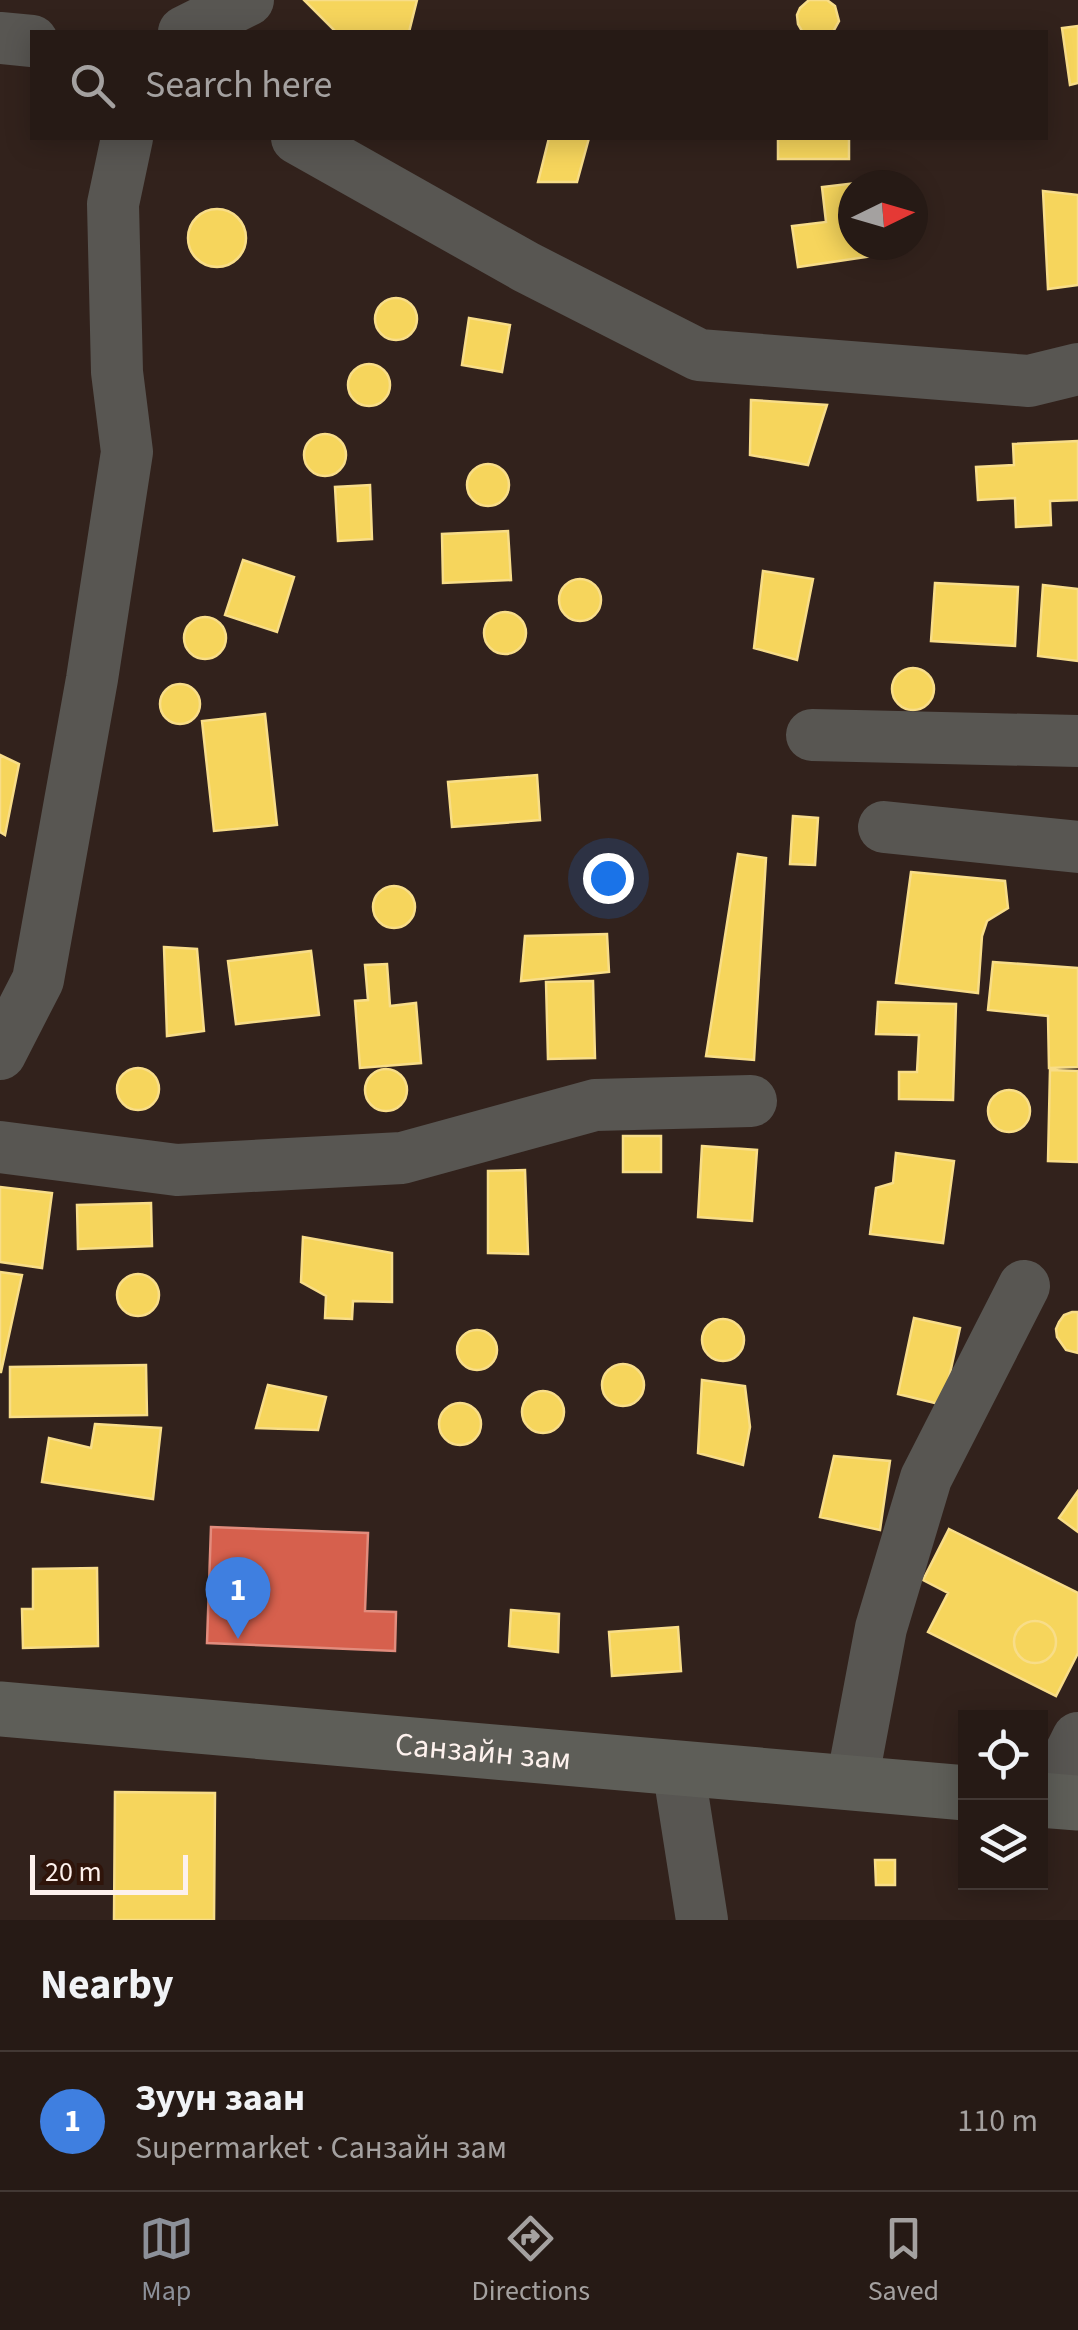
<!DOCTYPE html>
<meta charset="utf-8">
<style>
body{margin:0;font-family:"Source Sans 3",sans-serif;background:#322722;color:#f1f3f6}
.controls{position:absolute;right:30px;bottom:30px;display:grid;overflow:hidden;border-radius:0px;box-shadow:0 5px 25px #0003}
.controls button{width:90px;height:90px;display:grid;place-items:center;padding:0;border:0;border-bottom:2px solid #423834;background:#261a15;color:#f1f3f6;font:50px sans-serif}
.compass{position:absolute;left:838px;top:170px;width:90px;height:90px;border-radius:50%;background:#261a15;box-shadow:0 5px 25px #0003;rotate:85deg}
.scale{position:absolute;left:30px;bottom:25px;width:158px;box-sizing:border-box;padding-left:10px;border:5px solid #fdf1ed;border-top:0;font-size:28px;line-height:35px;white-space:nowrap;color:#fdf1ed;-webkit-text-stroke:8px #2f140a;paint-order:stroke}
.you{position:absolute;left:608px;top:878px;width:35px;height:35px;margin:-25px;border:8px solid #fff;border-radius:50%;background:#1a73e8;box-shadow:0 0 0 15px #1a73e833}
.badge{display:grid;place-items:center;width:65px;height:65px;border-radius:50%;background:#8c9099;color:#fff;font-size:32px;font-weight:700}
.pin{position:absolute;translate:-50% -82px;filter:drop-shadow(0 2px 5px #0008)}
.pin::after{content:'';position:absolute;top:52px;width:35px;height:30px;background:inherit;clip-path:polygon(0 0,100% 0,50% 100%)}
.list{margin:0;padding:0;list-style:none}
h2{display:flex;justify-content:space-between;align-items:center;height:130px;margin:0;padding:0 40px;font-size:42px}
h2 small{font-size:32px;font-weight:400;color:#a4a1a0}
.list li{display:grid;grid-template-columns:65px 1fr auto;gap:30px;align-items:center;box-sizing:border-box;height:140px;padding:0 40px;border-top:2px solid #423834}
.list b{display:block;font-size:38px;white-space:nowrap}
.list p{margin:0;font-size:32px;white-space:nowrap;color:#a4a1a0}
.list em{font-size:32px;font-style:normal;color:#a4a1a0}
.icon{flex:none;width:55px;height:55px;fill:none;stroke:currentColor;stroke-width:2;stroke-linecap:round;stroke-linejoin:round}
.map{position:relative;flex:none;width:1078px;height:1920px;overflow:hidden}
.search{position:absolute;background:#261a15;box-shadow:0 5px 25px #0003;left:30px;right:30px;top:30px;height:110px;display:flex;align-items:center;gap:25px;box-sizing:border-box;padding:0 35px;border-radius:0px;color:#a4a1a0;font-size:38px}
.sheet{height:270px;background:#261a15}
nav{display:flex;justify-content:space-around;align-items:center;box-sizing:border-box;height:140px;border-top:2px solid #423834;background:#261a15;font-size:28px;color:#a4a1a0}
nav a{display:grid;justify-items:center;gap:5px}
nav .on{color:#8c9099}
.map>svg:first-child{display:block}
.homes{fill:#f6d55c;stroke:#f8dd88;stroke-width:2.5}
.shops{fill:#d6604d;stroke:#e28c7d;stroke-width:2.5}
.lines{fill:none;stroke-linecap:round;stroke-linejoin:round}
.minor{stroke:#585652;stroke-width:52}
.major{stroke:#5e5e58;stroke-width:55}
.labels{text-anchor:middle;stroke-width:10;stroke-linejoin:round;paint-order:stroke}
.street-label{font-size:32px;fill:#fdf1ed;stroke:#2f140a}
</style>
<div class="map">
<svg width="1078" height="1920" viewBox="0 0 1078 1920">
<rect width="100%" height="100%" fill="#32221c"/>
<path class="homes" d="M304,0H417L409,32H336Z
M809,0H827L835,6L839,21L833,32L802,31L798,24L797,15L800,8Z
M1078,26V83L1070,85L1062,28Z
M549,138H589L577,182H538Z
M778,138H849V159H778Z
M864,182L865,185H853V245H872L873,256L798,267L792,226L826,222L822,187Z
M1043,191L1078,195V285L1048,289Z
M188 238a29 29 0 1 1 58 0a29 29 0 1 1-58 0Z
M375 319a21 21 0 1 1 42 0a21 21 0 1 1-42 0Z
M469,318L510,325L502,372L462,365Z
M348 385a21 21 0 1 1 42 0a21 21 0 1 1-42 0Z
M751,400L827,405L808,465L750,455Z
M304 455a21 21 0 1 1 42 0a21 21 0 1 1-42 0Z
M1078,441V500L1050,501L1051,525L1016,527L1015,498L978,500L976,467L1014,465L1013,444Z
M467 485a21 21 0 1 1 42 0a21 21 0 1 1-42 0Z
M370,485L372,539L338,541L335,487Z
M508,531L511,580L443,583L442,534Z
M243,560L294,577L277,632L225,615Z
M763,571L813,579L797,660L754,648Z
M559 600a21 21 0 1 1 42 0a21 21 0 1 1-42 0Z
M935,583L1018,587L1015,646L931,641Z
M1043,585L1078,589V661L1038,656Z
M484 633a21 21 0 1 1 42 0a21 21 0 1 1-42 0Z
M184 638a21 21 0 1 1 42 0a21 21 0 1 1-42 0Z
M892 689a21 21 0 1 1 42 0a21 21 0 1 1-42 0Z
M160 704a20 20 0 1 1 40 0a20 20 0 1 1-40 0Z
M265,714L277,825L214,831L202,721Z
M0,755L19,764L5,835L0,832Z
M537,775L540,820L452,827L448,782Z
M793,816L818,818L815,865L790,864Z
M738,854L766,858L754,1060L706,1056Z
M911,872L1005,881L1008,908L987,921L982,936L978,993L896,983Z
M373 907a21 21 0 1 1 42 0a21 21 0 1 1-42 0Z
M607,934L609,972L521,981L525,936Z
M164,947L197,949L204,1031L167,1036Z
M311,951L319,1015L236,1024L228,961Z
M993,962L1078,968V1067L1049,1068L1048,1016L988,1010Z
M387,964L390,1006L416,1003L421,1063L360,1068L355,1001L368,1000L365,965Z
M593,981L595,1058L548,1059L546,982Z
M878,1002L956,1004L953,1100L899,1099V1072H917L919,1035L876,1034Z
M117 1089a21 21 0 1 1 42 0a21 21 0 1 1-42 0Z
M365 1090a21 21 0 1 1 42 0a21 21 0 1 1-42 0Z
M1050,1070L1078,1071V1162L1048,1161Z
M988 1111a21 21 0 1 1 42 0a21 21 0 1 1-42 0Z
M623,1136H661V1172H623Z
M702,1146L757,1150L752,1221L698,1217Z
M896,1153L954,1161L943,1243L870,1234L876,1188L893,1183Z
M525,1170L528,1254L488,1253V1171Z
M0,1187L52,1193L42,1268L0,1262Z
M151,1203L152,1246L78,1249L77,1205Z
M303,1237L392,1253V1302L353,1301L352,1319L325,1318L326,1296L301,1282Z
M0,1272L22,1275L1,1372H0Z
M117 1295a21 21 0 1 1 42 0a21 21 0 1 1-42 0Z
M1072,1312H1078V1353L1066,1350L1057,1337L1056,1329L1059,1322L1064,1315Z
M914,1318L960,1328L943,1405L898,1394Z
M702 1340a21 21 0 1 1 42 0a21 21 0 1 1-42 0Z
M457 1350a20 20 0 1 1 40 0a20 20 0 1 1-40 0Z
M602 1385a21 21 0 1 1 42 0a21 21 0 1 1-42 0Z
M146,1365L147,1415L10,1417V1367Z
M702,1380L745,1386L750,1427L743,1465L698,1453Z
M268,1385L326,1397L318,1430L256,1428Z
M522 1412a21 21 0 1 1 42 0a21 21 0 1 1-42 0Z
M439 1424a21 21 0 1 1 42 0a21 21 0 1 1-42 0Z
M95,1424L161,1428L153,1499L42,1482L49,1438L91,1448Z
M834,1456L890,1461L880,1530L820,1517Z
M1078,1491V1532L1059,1518Z
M949,1529L1078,1593V1653L1056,1696L928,1632L948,1593L923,1580Z
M97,1568L98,1646L23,1648L22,1609H33V1569Z
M511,1610L559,1614L558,1652L509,1646Z
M1014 1642a21 21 0 1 1 42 0a21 21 0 1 1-42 0Z
M678,1627L681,1671L612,1676L609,1632Z
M115,1792L215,1793L214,1920H114Z
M875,1860H895V1885H876Z"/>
<path class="shops" d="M211,1527L368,1533L365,1611L396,1612L395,1651L207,1643Z"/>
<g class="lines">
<path class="minor" d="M184,32L248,0
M0,38L32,41
M297,138L526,267L699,355L1029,381L1078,369
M812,735L1078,741
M884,827L1078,847
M0,1054L38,980L92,679L127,452L117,372L113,204L127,138
M0,1147L177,1170L402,1158L595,1105L751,1101
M678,1767L702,1920
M852,1782L881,1628L926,1478L1024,1286
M1047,1800L1078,1738"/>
<g class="major">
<path id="s1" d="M0,1709L966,1793"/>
<path d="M1040,1800L1078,1803"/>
</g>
</g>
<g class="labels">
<g class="street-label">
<text dy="11" stroke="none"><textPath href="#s1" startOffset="485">Санзайн зам</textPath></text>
</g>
</g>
</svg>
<div class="controls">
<button><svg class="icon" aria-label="locate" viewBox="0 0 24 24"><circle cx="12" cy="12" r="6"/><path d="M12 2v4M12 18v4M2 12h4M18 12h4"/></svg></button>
<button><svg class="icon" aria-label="layers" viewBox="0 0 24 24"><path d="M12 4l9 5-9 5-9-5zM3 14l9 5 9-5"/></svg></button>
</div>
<svg class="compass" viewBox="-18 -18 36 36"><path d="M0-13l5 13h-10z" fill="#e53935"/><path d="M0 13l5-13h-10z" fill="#a4a1a0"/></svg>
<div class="scale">20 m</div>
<div class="you"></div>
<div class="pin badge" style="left:238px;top:1639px;background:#3f7fe0">1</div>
<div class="search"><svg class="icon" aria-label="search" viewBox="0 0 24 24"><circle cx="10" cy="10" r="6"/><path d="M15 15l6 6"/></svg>Search here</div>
</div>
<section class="sheet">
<h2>Nearby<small></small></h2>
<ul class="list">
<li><span class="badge" style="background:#3f7fe0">1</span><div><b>Зуун заан</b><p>Supermarket · Санзайн зам</p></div><em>110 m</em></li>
</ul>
</section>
<nav>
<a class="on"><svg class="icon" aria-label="map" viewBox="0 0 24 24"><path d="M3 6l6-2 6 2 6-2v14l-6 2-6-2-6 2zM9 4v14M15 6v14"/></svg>Map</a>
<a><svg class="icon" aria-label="directions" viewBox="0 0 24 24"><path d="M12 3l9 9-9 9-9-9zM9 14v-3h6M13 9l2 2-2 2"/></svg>Directions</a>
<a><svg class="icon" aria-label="saved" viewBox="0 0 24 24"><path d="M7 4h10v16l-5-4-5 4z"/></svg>Saved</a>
</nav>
